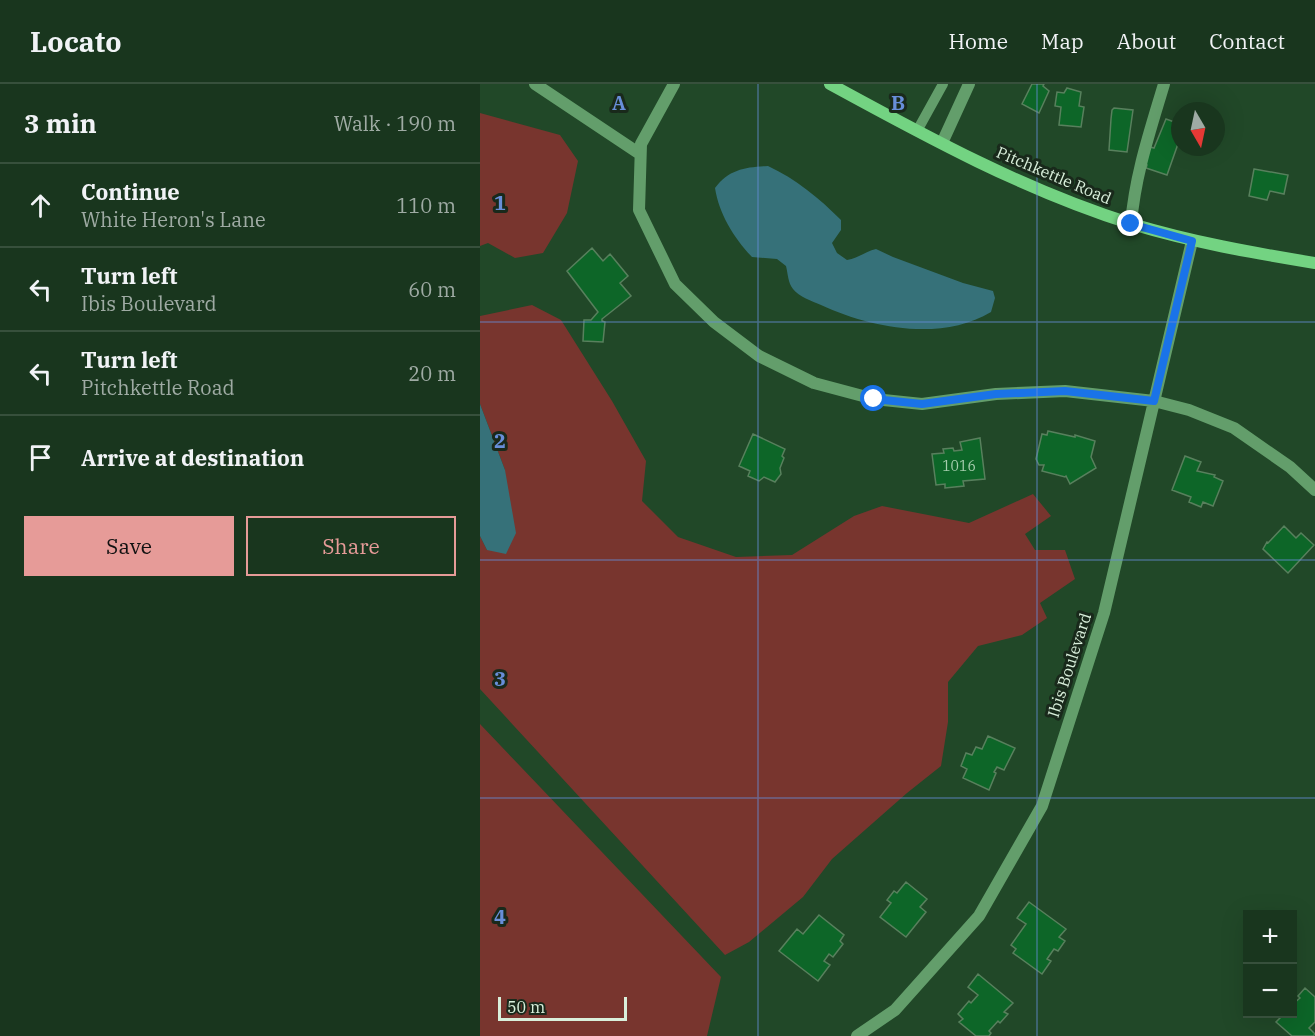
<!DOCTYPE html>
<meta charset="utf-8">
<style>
body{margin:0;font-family:"IBM Plex Serif",serif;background:#26412b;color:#f1f3f6}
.controls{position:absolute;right:18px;bottom:18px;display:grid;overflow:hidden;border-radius:0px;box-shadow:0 6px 24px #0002}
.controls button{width:54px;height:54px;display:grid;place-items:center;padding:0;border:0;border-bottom:2px solid #37503c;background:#19361e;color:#f1f3f6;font:30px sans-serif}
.compass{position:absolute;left:691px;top:18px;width:54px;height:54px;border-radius:50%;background:#19361e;box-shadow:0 6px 24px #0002;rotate:171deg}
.scale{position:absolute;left:18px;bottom:15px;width:129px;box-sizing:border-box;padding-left:6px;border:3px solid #d9efdb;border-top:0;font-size:16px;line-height:21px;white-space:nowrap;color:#d9efdb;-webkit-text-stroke:4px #19291b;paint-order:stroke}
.stop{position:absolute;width:18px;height:18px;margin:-14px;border:4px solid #1a73e8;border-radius:50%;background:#fff}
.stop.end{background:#1a73e8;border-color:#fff;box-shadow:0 2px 6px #0008}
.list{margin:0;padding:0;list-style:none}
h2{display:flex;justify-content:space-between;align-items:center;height:78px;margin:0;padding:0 24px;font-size:26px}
h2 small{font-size:20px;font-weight:400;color:#9faba4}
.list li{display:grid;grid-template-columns:39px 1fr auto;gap:18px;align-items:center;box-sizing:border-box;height:84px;padding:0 24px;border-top:2px solid #37503c}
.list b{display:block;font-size:22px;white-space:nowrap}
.list p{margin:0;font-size:20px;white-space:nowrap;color:#9faba4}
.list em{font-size:20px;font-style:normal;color:#9faba4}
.actions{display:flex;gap:12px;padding:18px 24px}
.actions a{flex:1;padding:14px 0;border:2px solid #e69b98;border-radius:0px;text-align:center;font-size:21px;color:#e69b98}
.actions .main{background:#e69b98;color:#111}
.icon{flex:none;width:33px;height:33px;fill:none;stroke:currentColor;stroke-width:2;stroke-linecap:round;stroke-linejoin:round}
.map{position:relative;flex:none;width:835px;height:952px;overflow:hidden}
header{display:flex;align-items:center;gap:36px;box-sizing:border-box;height:84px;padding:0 30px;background:#19361e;border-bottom:2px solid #37503c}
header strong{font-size:28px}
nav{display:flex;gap:33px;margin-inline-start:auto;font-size:21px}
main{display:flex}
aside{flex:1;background:#19361e}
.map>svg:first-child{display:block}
.green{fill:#78352e}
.water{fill:#367179}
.building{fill:#0d6628;stroke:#58805d;stroke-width:1.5}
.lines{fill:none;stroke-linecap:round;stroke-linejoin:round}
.lane{stroke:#639e6b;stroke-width:10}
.street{stroke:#639e6b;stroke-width:12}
.secondary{stroke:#73d382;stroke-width:12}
.route{stroke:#1a73e8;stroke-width:8}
.grid{fill:none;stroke:#688ed9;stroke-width:1.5;stroke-opacity:0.55}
.labels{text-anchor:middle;stroke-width:6;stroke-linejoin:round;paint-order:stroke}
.number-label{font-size:14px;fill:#a6cdae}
.street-label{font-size:16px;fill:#d9efdb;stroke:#19291b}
.grid-label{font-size:20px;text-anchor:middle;font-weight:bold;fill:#688ed9;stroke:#19291b;stroke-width:6;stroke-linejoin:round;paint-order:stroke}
</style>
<header>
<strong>Locato</strong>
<nav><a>Home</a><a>Map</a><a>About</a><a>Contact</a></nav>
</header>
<main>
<aside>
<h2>3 min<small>Walk · 190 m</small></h2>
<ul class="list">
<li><svg class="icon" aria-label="ahead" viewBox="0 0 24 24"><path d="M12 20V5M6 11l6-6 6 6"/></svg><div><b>Continue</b><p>White Heron's Lane</p></div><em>110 m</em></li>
<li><svg class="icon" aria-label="left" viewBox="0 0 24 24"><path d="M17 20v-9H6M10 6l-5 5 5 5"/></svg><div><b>Turn left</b><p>Ibis Boulevard</p></div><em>60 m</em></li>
<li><svg class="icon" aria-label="left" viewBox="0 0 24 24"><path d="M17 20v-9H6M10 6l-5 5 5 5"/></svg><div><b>Turn left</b><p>Pitchkettle Road</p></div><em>20 m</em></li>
<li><svg class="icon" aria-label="arrive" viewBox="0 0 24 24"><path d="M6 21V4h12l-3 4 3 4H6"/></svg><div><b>Arrive at destination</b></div></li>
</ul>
<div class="actions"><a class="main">Save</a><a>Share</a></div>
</aside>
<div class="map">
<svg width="835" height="952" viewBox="0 0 835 952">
<rect width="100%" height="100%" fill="#214828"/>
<path class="green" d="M0,29L80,51L98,77L87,129L63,169L35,174L8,159L0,162Z
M52,221L81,236L132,317L166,377L162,417L198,453L256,473L312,471L374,432L402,422L489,439L553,410L571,432L545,450L555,466H585L595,495L560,519L567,534L542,551L498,562L468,598V638L461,682L427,709L352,775L323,813L269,858L245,871L0,605V452L7,466L25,386L0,320V232Z
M0,640L241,893L227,952H0Z"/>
<path class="water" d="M288,82C316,95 339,114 361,136V146L352,159L357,169L367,176C379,174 386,167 396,165L413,173L483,199L513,207L515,214L511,228C461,258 391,244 341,221C332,217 319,213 313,205C308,199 308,190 306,182L297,175L272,173C254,154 239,130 235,104C249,85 266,83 288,82Z
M0,320L25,386L36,449L26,470L7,466L0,452Z"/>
<path class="building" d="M552,0H564L563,2L569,7L559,29L542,20Z
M587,4L601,8L599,22L604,23L601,43L579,41L581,23L575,22L577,8L584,9Z
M634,24L653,26L647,68L629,66L631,35L632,26Z
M686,35L700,40L699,57L687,91L666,84L667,81L664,80L670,63L674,64Z
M774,85L808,91L804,110L790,107L787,116L769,112Z
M112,164L123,177L130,170L148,192L140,199L151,212L122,235V237L125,238L123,258L103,257L104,236H111L118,228L87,187Z
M568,347L595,353V351L615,357L611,373L616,384L590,400L586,392L585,393L562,387L564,381H559L556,375L562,350L567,351Z
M273,350L305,365L302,372L304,374L300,384L301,390L295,398L284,393L279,397L268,392L270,387L259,382Z
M500,354L505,395L483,397L484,402L465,404V400L456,401L452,370L464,369L463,365L473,364L474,367L482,366L480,358Z
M705,372L721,378L717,387L735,391L734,393L743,397L733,422L723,418L721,423L709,418L711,413L692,406Z
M804,442L816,454L821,449L834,461L808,489L783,465L787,458L788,459Z
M508,652L535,664L524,686L517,683L514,688L516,689L509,706L483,694L487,685L481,682L486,669L492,671L496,663L502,665Z
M426,798L447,815L440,823L446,828L426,853L400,833L411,819L407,816L414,807L417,809Z
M549,818L586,845L579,853L585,857L578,867L574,865L567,875L571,877L562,890L533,869L536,865L531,861L546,840L537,834Z
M339,831L364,851L360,857L363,860L353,873L349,870L344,877L350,881L338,897L299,867L317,845L323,850Z
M498,890L533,919L524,928L528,930L520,939L518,937L509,947L511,949L509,952H496L479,938L483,935L478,930L489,917L491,919L498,911L488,903Z
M825,904L835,913V938L829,944L835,950L833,952H812L796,938L804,930H812L813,920L820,914L818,912Z"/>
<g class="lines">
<path class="lane" d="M437,47L463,0"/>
<path class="street" d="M55,0L160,70
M194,0L161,60L159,126L195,200L234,238L279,272L334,299L394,315L442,320L516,310L585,307L674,317L709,326L754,344L810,383L835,406
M462,59L489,0
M651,140C655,91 670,47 684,0
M377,952L415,926L499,832L562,722L624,529L712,157"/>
<path class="secondary" d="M350,0C447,53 546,107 652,140C712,158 773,169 835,179"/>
</g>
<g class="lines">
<path class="route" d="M394,315L442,320L516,310L585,307L674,317L712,157L651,140"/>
</g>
<path class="grid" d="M278,0V952M557,0V952M0,238H835M0,476H835M0,714H835"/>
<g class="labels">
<g class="number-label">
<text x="479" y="387">1016</text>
</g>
<g class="street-label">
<text transform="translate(574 91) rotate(23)" y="6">Pitchkettle Road</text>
<text transform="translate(589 581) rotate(-72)" y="6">Ibis Boulevard</text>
</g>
</g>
<g class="grid-label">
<text x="139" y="26">A</text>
<text x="418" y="26">B</text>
<text x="20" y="126">1</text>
<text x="20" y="364">2</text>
<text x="20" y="602">3</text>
<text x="20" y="840">4</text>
</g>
</svg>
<div class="controls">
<button>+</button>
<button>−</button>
</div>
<svg class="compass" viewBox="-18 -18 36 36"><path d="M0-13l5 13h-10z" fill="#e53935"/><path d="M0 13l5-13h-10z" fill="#9faba4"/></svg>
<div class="scale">50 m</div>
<div class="stop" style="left:394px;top:315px"></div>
<div class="stop end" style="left:651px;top:140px"></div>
</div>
</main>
